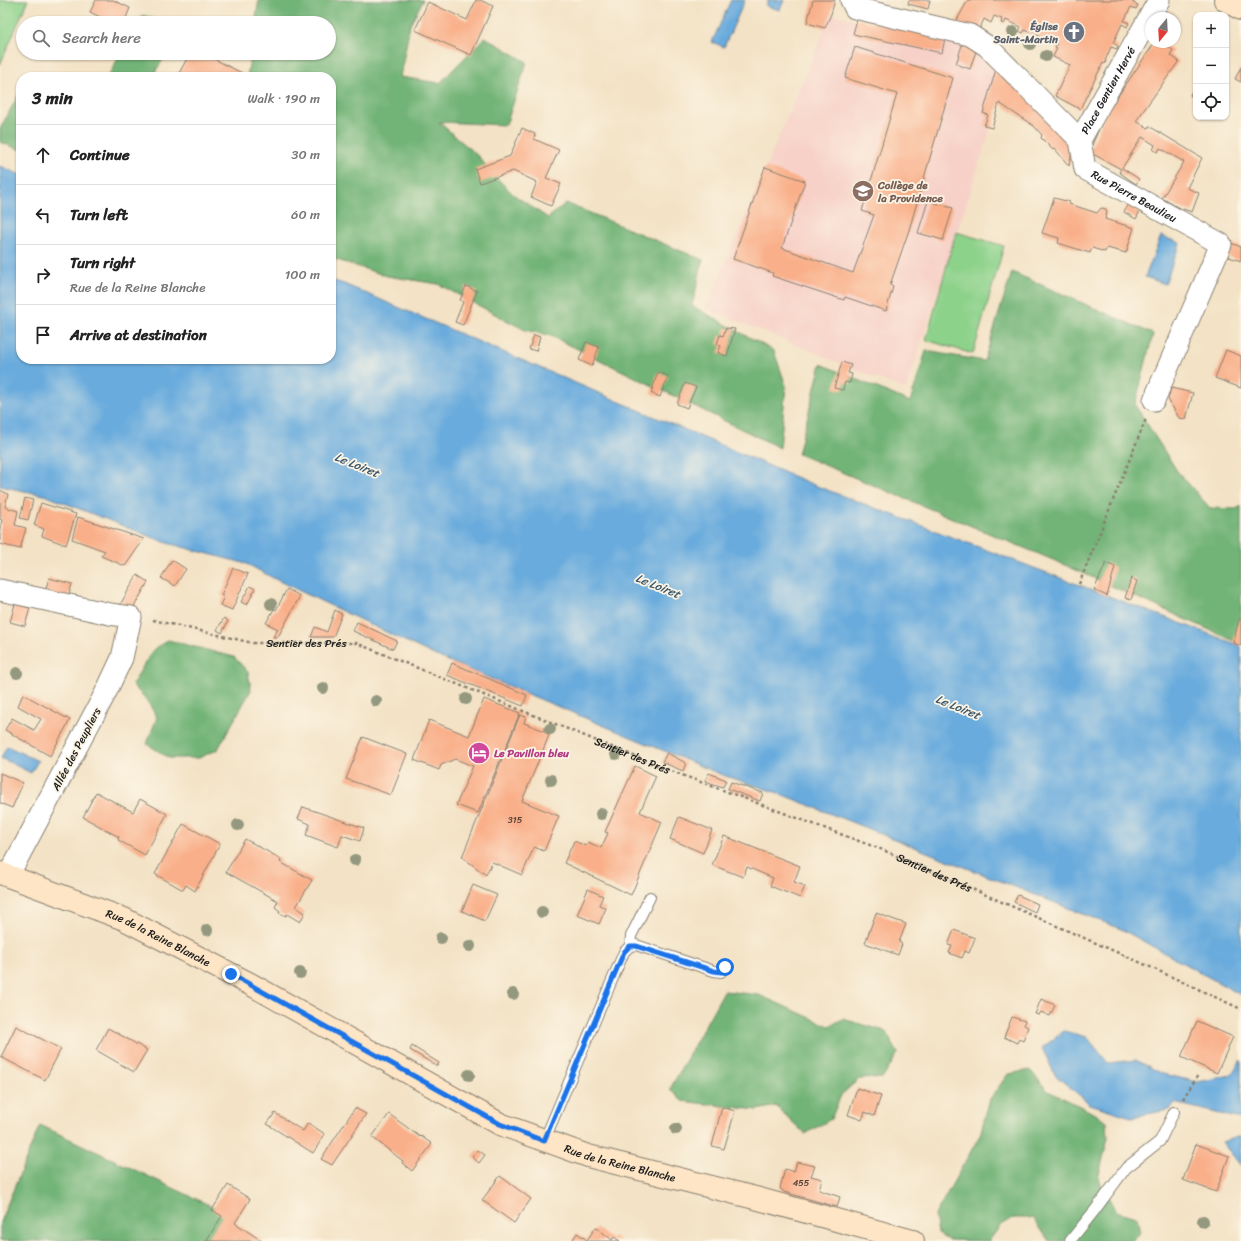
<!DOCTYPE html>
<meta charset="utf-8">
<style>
body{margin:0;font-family:Sriracha,sans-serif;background:#f6f6f6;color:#222}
.controls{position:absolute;right:12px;top:12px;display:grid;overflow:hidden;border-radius:8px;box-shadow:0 1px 3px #0004}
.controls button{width:36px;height:36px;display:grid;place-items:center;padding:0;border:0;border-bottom:1px solid #e0e0e0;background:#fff;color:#222;font:20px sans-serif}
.compass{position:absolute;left:1145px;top:12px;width:36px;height:36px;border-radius:50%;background:#fff;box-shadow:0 1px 3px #0004;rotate:198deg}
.stop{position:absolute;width:12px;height:12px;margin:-9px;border:3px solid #1a73e8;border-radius:50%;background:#fff}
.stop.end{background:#1a73e8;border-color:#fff;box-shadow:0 1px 4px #0008}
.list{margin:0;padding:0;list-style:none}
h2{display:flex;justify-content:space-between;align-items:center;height:52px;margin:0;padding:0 16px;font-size:17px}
h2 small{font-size:13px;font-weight:400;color:#767676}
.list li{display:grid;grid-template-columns:26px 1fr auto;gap:12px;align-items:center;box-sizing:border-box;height:60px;padding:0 16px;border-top:1px solid #e0e0e0}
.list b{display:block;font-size:15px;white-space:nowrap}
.list p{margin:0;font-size:13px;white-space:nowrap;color:#767676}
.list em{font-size:13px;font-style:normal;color:#767676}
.icon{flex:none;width:22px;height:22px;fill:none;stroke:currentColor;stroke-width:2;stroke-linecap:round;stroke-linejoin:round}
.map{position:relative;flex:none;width:1241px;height:1241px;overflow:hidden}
.search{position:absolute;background:#fff;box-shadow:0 1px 3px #0004;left:16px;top:16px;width:320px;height:44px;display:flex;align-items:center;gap:10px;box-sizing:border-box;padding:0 14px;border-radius:22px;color:#767676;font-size:15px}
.panel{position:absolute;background:#fff;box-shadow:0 1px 3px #0004;left:16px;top:72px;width:320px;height:292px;border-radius:16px}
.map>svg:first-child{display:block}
.built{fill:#f7d1c7}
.green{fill:#8dd28b;stroke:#547754}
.forest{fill:#72b477;stroke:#47684a}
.water{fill:#69abdd;stroke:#42647c}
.building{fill:#f9b08a}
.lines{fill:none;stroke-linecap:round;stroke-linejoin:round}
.lane-casing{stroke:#887f70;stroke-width:12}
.street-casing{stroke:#887f70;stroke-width:23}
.secondary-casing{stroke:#887f70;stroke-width:24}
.path{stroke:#887f70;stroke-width:2.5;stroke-dasharray:3 3;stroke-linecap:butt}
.lane{stroke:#fff;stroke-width:10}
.street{stroke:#fff;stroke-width:21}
.secondary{stroke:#fde5c5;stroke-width:22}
.tree{fill:#93987e}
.route{stroke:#1a73e8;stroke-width:5}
.labels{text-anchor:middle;stroke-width:3.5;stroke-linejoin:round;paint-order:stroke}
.number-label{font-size:9px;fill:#534138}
.worship-label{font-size:11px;font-weight:bold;fill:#5b616d;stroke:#fcf5e5;text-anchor:end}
.street-label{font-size:11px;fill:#1c1c1c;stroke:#fcf5e5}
.education-label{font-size:11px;font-weight:bold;fill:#785e54;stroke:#fcf5e5;text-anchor:start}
.hotel-label{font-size:11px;font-weight:bold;fill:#b23c85;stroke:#fcf5e5;text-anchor:start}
.water-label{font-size:12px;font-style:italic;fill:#3b5569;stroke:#fcf5e5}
</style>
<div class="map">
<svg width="1241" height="1241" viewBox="0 0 1241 1241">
<rect width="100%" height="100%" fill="#fcf5e5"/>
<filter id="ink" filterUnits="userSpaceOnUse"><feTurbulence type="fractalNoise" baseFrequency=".025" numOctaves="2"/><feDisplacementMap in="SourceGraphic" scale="8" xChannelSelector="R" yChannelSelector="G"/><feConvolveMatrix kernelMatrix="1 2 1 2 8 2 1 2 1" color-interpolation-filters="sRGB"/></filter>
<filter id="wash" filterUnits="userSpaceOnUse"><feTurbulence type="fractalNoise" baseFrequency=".012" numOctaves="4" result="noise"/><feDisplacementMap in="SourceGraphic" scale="16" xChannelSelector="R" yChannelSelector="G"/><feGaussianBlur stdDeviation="0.9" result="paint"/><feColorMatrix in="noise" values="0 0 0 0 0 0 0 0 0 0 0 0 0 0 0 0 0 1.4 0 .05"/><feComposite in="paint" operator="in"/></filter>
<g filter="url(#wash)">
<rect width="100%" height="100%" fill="#f3e2c5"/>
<path class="built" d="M831,14L963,43L988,52L1008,74L906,390L706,308Z"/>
<path class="green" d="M0,0H28L0,65Z
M956,232L1004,246L973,354L926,340Z"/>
<path class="forest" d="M259,0H423L410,25L400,77L440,83L485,37L527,62L506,125L439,122L479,157L494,175L514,195L548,218L566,203L703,260L692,306L774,351L786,386L780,448L551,336L525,330L438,284L387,276L331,258V77H247L251,53H329V23H255Z
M143,15L165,23H139Z
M121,53H167L152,77H108Z
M21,90V150L0,142V129Z
M1012,272L1153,334L1135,405L1177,471L1210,508L1236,509L1241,506V644L1058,562L798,454L821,364L910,402L926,351L984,361Z
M168,640L234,657L248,672L251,690L218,749L199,758H169L147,744L157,717L145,698L132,685L152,651Z
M724,991L759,995L829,1026L843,1019L885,1031L898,1053L883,1078L859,1079L841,1095L831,1119L805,1134L776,1106L757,1110L682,1101L670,1089Z
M1030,1070L1048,1091L1082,1107L1107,1121L1108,1137L1098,1179L1116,1211L1137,1217L1140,1233L1132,1241H1049L1033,1218H1013L1000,1226L989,1241L948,1240L938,1234L935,1215L980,1135L990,1099L1008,1074Z
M40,1125L226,1213L209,1241H0V1222Z"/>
<path class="water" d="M731,0H745L724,47L712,42Z
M768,0H784L780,10L766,6Z
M0,166L21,175V359H331V280L344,284L814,485L1241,646V995L1121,929L778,793L722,775L434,655L277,580L247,564L167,543L44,495L0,486Z
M1161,236L1180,243L1165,284L1145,277Z
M7,746L38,761L31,773L1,758Z
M1064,1031L1087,1037L1108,1063L1136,1060L1163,1074L1198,1082L1231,1075L1241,1060V1119L1175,1103L1169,1110L1131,1117L1090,1104L1055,1075L1042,1048Z
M1241,1136V1166L1222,1142Z"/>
<g id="blocks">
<path class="building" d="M96,0H113L130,8L124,23H100L102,18L90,12Z
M476,0H480L493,6L471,55L415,30L428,2L467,20Z
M813,0H835L831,14L825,28L807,23Z
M909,0H930L928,9L908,4Z
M968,0H1127L1130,1V0H1134L1133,3L1138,5L1136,9L1131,7L1124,21L1129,23L1127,27L1122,24L1113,43L1118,46L1117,49L1111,47L1105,61H1106L1105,64L1103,63L1080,109L1055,96L1070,65L1053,57L1057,48L1055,47L1057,44L1042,37L1041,41L1038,39L1039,36L1025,30L1023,33L1019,31L1021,27L1006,20L1004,24L1001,23L1002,19L994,16L991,23L984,19L978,32L955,21L957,20Z
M857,19L945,38L942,53L853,34Z
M963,42L977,48L970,69L956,64Z
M1155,42H1160L1173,50L1170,55L1179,61L1136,121L1148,128L1149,126L1202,158L1187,188L1199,193L1192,212L1177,207L1162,198L1184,162L1160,148L1158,152L1153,150L1155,145L1142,137L1122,168L1139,179L1136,184L1119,172L1121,169L1089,152L1105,115Z
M855,47L953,78L909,230L890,285L893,287L886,311L845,297L844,300L772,276L773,273L733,259L765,167L805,181L782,248L853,273L874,215L862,211L897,94L845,78Z
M190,53H202L242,73L240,77H177Z
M997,66L1073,146L1069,166L1055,149L1053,150L1041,138L1042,135L1034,126L999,103L992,128L984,126L988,115L983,113Z
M1241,67V82L1235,79Z
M1196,85V98L1190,95Z
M522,128L535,134L534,139L559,150L546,178L561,184L551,206L531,197L537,182L513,171L480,183L475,169L510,156Z
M1054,198L1070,202L1069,204L1097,213L1100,209L1102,208L1106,209L1107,213L1105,219L1134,228L1126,253L1107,248L1105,252L1092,248L1090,253L1058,243L1059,238L1042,233Z
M928,201L953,208L943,240L918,233Z
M1128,205L1140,211L1136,219L1124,212Z
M1231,243L1241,247V261L1226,256Z
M466,286L477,291L463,325L455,322L463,302L460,300Z
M726,328L735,329L727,356L718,353L721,346L717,344L720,335L723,336Z
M534,335L540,337L536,351L529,349Z
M586,342L599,347L592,366L579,360Z
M1226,350L1241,356V388L1215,378Z
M842,362L851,365L848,373L852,374L850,383L845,382L843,390L834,388Z
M658,372L668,376L660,397L651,393Z
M685,383L696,387L687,408L677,404Z
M1171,388L1193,393L1186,419L1179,418L1168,399Z
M0,490L8,494L5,507L18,511L15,525L26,528L20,549L0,544V528L2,520L0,519Z
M25,498L33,500L28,520L20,518Z
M41,503L76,514L66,545L42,536L44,529L34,525Z
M78,517L144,539L125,566L101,556L105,551L72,539Z
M172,560L186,569L175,586L161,578Z
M1106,563L1115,567L1107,596L1094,590Z
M233,568L248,574L232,610L220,605L224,597L221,595Z
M137,575L148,582L129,615L116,612Z
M49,578L72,584L67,601L44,595Z
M1131,578L1137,581L1131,600L1125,598Z
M250,586L255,589L247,605L241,602Z
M287,589L300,596L278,637H273L278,629L266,623L274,609L276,610Z
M15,604L30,608L25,626L10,622Z
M335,610L342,614L333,637H311L315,627L327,632Z
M224,618L228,621L222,633L217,630Z
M1239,619H1241V646L1233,643Z
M357,622L397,641L393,649L353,631Z
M452,663L527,695L523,706L447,675Z
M23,694L70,720L50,756L5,730L12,718L34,730L41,719L18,706Z
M484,699L520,713L478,813L456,805L473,766L455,759L441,765L439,770L414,760L429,720L469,736Z
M520,715L526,717L524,723L550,733L522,801L559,816L544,851L534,847L522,875L492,862L486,875L462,857Z
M363,737L407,754L391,795L346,779Z
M667,753L686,763L683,771L662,762Z
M635,766L656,776L640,812L662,822L631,895L564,863L574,841L586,846L588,842L601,848L608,833L605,832Z
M0,773L23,783L12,808L0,803Z
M709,773L726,780L723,787L705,781Z
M731,782L763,793L760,801L728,789Z
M96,792L133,812L140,799L167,814L145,855L118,840L119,837L83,817Z
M303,807L364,828L360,841L342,835L338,847L306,835L310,824L298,819Z
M679,817L712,830L703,853L670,839Z
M183,824L220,844L195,891L186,885L183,890L155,874Z
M724,836L800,866L794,882L805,886L800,898L770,886L773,878L747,867L743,877L712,865Z
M245,839L281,859L280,862L312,880L296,907L305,913L300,922L287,914L286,916L279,913L280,911L275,907L278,901L226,872Z
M473,885L497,895L485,921L462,911Z
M588,889L603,896L599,905L606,908L599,924L577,915Z
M1018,895L1038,904L1035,912L1014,902Z
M876,913L906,924L899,942L902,944L898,955L865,943Z
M954,930L975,938L969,953L965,951L962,958L949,953L952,946L948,945Z
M1041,999L1055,1005L1050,1016L1041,1012L1039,1015L1035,1014Z
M1012,1017L1025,1021L1024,1025L1028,1027L1023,1041L1019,1039L1017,1043L1004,1037Z
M1197,1021L1233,1037L1217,1073L1181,1057Z
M16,1026L61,1049L45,1080L1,1057Z
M108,1028L147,1050L134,1072L96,1050Z
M412,1046L439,1063L437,1066L410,1050Z
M857,1088L881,1096L874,1116L865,1112L862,1120L848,1115Z
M722,1107L735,1111L724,1149L712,1146Z
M355,1108L366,1114L332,1165L321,1159Z
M275,1113L303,1131L308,1123L325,1134L313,1153L267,1124Z
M389,1114L420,1137L421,1136L432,1144L412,1171L402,1163L403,1161L372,1137Z
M1196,1144L1229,1156L1216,1192L1183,1180Z
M478,1150L485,1155L479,1163L472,1157Z
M797,1162L815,1166L811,1176L822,1179L819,1190L840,1197L837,1207L784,1192L780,1188L785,1169L794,1172Z
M500,1176L531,1199L514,1223L482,1200Z
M228,1185L250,1199L235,1223L262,1241H206L222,1216L212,1210Z
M596,1227L612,1240L614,1237L620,1241H572L577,1233L587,1240Z"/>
</g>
</g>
<g filter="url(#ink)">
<use href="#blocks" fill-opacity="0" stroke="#887f70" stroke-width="1"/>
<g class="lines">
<g class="lane-casing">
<path id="lane" d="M630,946L631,936L650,897
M544,1141L624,952L630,946L636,945L714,971L721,972L725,967
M1070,1241L1095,1210L1126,1168L1160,1141L1174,1112"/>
</g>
<g class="street-casing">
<g id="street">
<path id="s2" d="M851,0L855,8L970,35L987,46L1080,140L1085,169L1221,244L1154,400"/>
<path id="s3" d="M1080,140L1159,0"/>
<path d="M0,590L110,614L131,617L122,658L105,694L8,876"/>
</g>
</g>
<g class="secondary-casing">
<g id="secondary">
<path d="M1225,0L1241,9"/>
<path id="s4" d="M0,873L124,919L252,985L500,1124L588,1156L759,1199L913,1241"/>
</g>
</g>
<g class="path">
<path d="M1079,584L1146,419"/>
<path id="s1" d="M153,620L253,643H356L666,769L883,850L1146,965L1241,1009"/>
<path d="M1183,1099L1198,1075"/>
</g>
<use href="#lane" class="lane"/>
<use href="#street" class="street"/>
<use href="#secondary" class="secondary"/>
</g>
<g class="tree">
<circle cx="1013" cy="32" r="6"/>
<circle cx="1030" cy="44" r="6"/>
<circle cx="1046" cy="56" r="6"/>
<circle cx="271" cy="604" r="6"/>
<circle cx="17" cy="673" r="6"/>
<circle cx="323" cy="688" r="6"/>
<circle cx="466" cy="699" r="6"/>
<circle cx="376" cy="701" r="6"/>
<circle cx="550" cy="729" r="6"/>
<circle cx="616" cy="754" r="6"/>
<circle cx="551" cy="780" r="6"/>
<circle cx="601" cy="814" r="6"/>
<circle cx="238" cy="825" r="6"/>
<circle cx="355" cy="860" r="6"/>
<circle cx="542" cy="912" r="6"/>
<circle cx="207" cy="930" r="6"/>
<circle cx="441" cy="938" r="6"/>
<circle cx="470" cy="946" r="6"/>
<circle cx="300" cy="973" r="6"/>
<circle cx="513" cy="994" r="6"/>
<circle cx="469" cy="1075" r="6"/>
<circle cx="676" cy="1129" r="6"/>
<circle cx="1203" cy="1221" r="6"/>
</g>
</g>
<g class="lines" filter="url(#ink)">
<path class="route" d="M231,974L500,1124L544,1141L624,952L630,946H636L714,971L721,972L725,967"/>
</g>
<defs>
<g id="church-disc" transform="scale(1.15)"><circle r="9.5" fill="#6b7280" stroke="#fcf5e5"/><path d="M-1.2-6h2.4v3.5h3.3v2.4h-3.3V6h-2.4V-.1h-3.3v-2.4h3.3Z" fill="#fff"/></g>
<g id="school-disc" transform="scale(1.15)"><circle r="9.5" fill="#8d6e63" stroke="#fcf5e5"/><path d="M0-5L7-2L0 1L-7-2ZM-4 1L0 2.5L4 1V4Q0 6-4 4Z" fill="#fff"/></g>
<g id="hotel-disc" transform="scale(1.15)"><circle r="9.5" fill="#d1479c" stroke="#fcf5e5"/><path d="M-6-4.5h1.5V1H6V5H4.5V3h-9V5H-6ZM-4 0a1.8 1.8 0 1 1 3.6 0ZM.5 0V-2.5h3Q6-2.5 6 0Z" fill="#fff"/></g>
</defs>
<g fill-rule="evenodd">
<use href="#church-disc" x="1074" y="32"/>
<use href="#school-disc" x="863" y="191"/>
<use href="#hotel-disc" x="479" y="753"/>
</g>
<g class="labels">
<g class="number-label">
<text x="515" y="823">315</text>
<text x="801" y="1186">455</text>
</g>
<g class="worship-label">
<text x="1058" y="30">Église<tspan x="1058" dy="13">Saint-Martin</tspan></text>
</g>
<g class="street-label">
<text dy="4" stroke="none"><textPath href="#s3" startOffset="57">Place Gentien Hervé</textPath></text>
<text dy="4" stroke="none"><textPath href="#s2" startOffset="365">Rue Pierre Beaulieu</textPath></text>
<text dy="4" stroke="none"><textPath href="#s1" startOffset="156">Sentier des Prés</textPath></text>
<text transform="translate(76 749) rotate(-62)" y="4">Allée des Peupliers</text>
<text dy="4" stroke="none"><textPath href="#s1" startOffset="504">Sentier des Prés</textPath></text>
<text dy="4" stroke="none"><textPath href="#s1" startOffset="828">Sentier des Prés</textPath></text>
<text dy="4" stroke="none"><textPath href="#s4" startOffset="171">Rue de la Reine Blanche</textPath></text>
<text dy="4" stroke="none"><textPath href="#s4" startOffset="687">Rue de la Reine Blanche</textPath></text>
</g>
<g class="education-label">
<text x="878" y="189">Collège de<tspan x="878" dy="13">la Providence</tspan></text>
</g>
<g class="hotel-label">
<text x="494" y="757">Le Pavillon bleu</text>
</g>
<g class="water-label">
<text transform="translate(357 465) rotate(22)" y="4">Le Loiret</text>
<text transform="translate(658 586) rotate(22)" y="4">Le Loiret</text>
<text transform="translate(958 707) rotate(22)" y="4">Le Loiret</text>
</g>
</g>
</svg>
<div class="controls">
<button>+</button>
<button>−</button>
<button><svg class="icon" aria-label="locate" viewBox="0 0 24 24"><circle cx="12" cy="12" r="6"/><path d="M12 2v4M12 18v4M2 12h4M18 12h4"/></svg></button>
</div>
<svg class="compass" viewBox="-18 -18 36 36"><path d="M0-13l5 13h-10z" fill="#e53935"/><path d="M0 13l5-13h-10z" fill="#767676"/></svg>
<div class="stop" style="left:725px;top:967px"></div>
<div class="stop end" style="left:231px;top:974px"></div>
<div class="search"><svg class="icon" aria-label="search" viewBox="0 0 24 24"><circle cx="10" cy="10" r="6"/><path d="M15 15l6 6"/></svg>Search here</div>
<section class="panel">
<h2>3 min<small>Walk · 190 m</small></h2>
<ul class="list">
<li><svg class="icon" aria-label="ahead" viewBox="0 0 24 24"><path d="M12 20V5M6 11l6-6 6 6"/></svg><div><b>Continue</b></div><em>30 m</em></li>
<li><svg class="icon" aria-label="left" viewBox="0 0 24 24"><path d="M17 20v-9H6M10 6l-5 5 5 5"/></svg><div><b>Turn left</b></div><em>60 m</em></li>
<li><svg class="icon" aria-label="right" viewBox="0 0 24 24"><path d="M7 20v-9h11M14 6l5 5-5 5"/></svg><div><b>Turn right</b><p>Rue de la Reine Blanche</p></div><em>100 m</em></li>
<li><svg class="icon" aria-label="arrive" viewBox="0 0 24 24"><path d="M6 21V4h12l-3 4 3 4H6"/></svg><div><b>Arrive at destination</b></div></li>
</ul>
</section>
</div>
